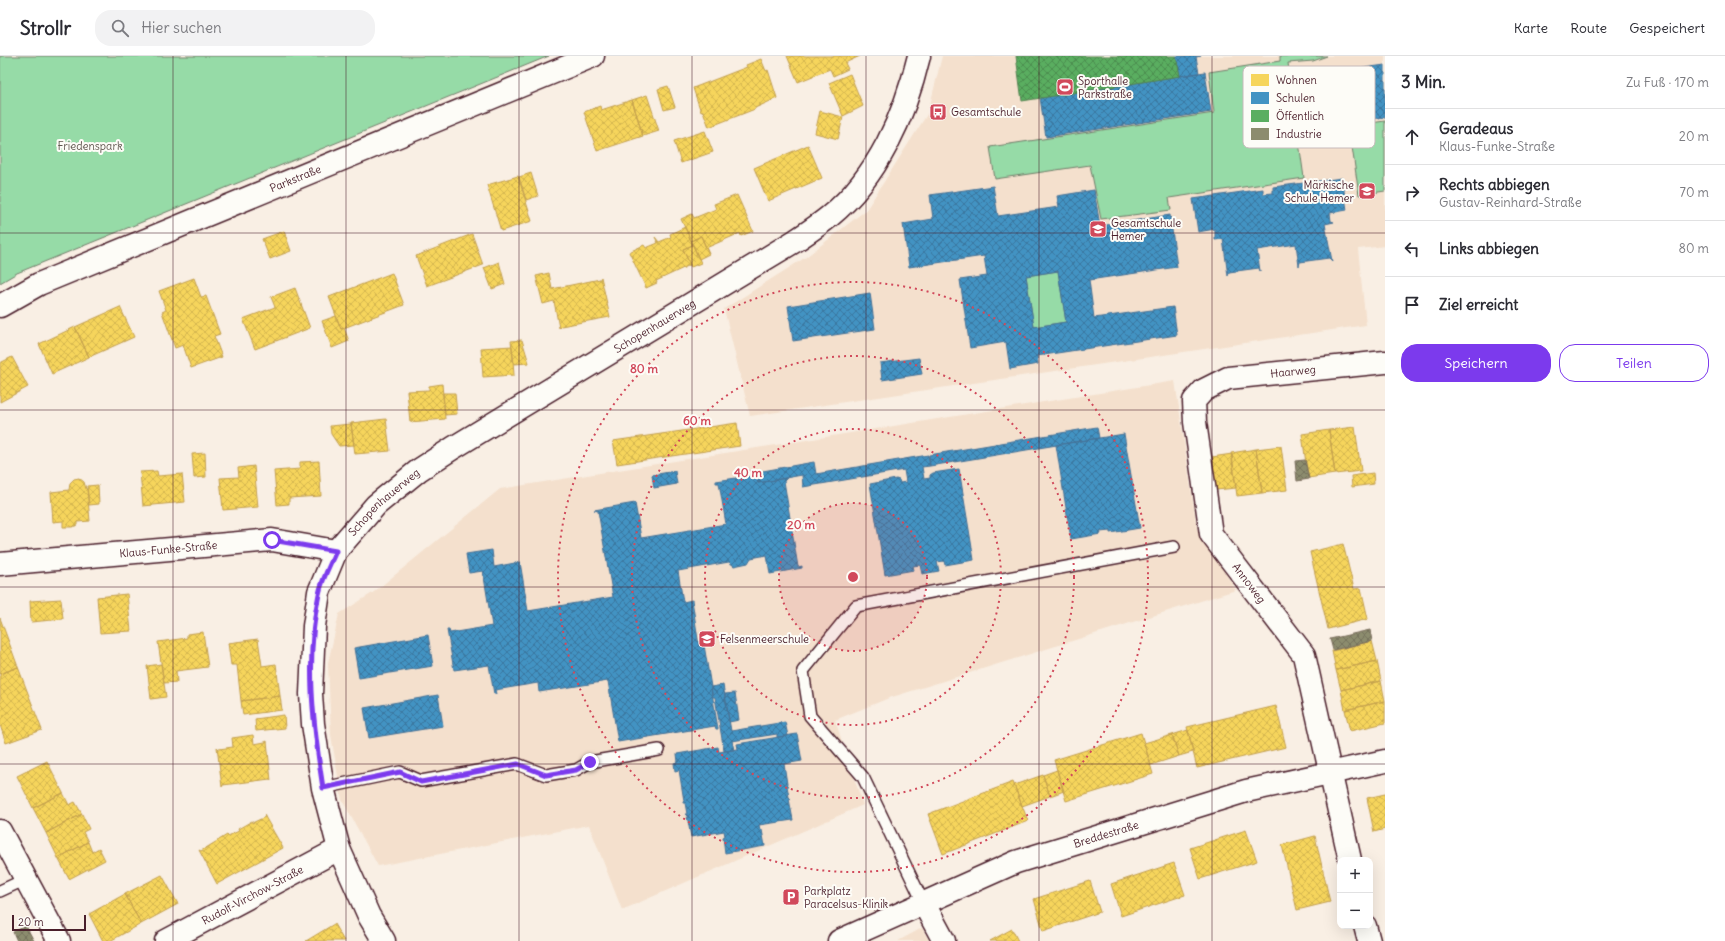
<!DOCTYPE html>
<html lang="de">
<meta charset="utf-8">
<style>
body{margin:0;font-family:Delius,sans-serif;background:#f2f2f3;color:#2b2b33}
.controls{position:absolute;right:12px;bottom:12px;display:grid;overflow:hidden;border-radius:8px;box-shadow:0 4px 16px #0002}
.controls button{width:36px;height:36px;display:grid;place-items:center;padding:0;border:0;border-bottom:1px solid #e1e1e2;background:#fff;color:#2b2b33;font:20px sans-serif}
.scale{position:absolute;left:12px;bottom:10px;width:74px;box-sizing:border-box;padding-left:4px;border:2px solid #4a1f2b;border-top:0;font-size:11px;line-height:14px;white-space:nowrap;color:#4a1f2b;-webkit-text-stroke:3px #fdfcf7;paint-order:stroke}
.stop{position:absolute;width:12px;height:12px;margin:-9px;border:3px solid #7c3aed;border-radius:50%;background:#fff}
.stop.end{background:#7c3aed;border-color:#fff;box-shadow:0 1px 4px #0008}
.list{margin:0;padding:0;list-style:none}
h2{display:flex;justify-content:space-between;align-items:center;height:52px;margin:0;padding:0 16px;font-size:17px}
h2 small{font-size:13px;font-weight:400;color:#7c7c81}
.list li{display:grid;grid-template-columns:26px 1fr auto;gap:12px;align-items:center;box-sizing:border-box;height:56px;padding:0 16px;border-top:1px solid #e1e1e2}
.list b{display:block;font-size:15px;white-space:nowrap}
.list p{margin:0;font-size:13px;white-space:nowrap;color:#7c7c81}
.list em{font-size:13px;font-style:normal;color:#7c7c81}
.actions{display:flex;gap:8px;padding:12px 16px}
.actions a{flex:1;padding:9px 0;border:1px solid #7c3aed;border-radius:16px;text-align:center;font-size:14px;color:#7c3aed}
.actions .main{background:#7c3aed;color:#fff}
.icon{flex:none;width:22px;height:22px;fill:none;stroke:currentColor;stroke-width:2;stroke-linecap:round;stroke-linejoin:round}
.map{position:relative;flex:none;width:1385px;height:885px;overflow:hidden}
header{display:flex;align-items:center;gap:24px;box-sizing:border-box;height:56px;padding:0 20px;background:#fff;border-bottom:1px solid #e1e1e2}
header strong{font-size:19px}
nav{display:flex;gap:22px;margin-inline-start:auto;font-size:14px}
.search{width:280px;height:36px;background:#f2f2f3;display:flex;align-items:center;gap:10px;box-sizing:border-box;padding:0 14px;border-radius:16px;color:#7c7c81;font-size:15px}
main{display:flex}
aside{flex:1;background:#fff}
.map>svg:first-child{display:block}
.built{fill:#f4e0cd}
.green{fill:#96dba7;stroke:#707d69}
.homes{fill:url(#homes-cross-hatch);stroke:#c29e4d}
.schools{fill:url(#schools-cross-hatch);stroke:#457095;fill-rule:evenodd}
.public{fill:url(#public-cross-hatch);stroke:#558351}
.industry{fill:url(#industry-cross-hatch);stroke:#786b5a}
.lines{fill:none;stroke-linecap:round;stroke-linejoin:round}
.lane-casing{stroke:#4a1f2b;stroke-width:14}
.street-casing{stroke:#4a1f2b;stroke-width:25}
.lane{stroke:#fdfcf7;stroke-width:11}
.street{stroke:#fdfcf7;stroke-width:22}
.route{stroke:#7c3aed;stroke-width:5}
.grid{fill:none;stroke:#4a1f2b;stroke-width:1;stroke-opacity:0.55}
.ring{fill:none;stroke:#d1495b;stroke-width:2;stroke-dasharray:2 4}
.labels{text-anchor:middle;stroke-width:4;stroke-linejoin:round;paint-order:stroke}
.poi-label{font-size:11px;fill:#4a1f2b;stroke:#fdfcf7;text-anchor:start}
.park-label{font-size:11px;fill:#615750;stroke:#fdfcf7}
.street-label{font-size:11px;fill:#4a1f2b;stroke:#fdfcf7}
.key{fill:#fdfcf7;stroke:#c7baba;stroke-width:1}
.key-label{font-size:11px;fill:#4a1f2b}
.centre{fill:#d1495b;stroke:#fdfcf7;stroke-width:2}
.ring-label{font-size:12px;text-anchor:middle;font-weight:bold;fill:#d1495b;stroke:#fdfcf7;stroke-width:4;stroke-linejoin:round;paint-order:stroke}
</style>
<header>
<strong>Strollr</strong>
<div class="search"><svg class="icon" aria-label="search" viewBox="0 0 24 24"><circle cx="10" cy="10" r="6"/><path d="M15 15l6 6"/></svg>Hier suchen</div>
<nav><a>Karte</a><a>Route</a><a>Gespeichert</a></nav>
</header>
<main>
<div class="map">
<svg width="1385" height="885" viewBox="0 0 1385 885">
<defs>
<pattern id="homes-cross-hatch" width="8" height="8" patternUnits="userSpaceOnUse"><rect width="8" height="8" fill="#f6d55c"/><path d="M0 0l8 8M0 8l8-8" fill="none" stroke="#d4b650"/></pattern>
<pattern id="schools-cross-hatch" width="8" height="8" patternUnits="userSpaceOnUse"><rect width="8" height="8" fill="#4393c3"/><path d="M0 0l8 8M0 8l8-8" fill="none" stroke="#3a779f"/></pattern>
<pattern id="public-cross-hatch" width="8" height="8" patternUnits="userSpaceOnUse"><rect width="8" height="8" fill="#5aae61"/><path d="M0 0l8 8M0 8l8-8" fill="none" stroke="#4c8d50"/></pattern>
<pattern id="industry-cross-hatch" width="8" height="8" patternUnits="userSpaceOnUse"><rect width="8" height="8" fill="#8c8c6e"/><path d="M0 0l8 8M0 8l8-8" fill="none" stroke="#74725b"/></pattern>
</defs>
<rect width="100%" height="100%" fill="#f9efe4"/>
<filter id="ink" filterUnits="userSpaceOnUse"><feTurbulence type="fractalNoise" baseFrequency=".025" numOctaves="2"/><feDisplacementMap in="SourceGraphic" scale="8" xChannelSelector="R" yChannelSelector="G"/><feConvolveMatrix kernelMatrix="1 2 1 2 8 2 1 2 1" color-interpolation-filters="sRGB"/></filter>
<g filter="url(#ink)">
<path class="built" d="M942,0H1385V190L1358,193L1366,269L750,360L724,253L806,201L866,154L928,57Z
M1175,325L1197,473L1236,534L889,642L835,664L863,749L622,854L589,769L378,810L342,744L331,679L328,607L339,558L374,536L500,433Z
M922,872L929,885H898Z"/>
<path class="green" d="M0,0H549L17,217L0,227Z
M1280,0H1327L1313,5L1288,7L1304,122L1169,142L1171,154L1101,163L1090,109L995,123L990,91L1214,57L1209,16L1280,5Z
M1385,65V135L1359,139L1349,70Z
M1058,215L1066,266L1034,271L1026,220Z"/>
<path class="homes" d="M787,0H860L845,7L848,13L833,20L830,13L798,26Z
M761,3L766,15L768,14L777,42L755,52V53L709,71L703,55L701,56L693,32L747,11L746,9Z
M850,18L863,50L843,60L829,27Z
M668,30L675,51L664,54L658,33Z
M647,39L659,75L643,80L632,44Z
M632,44L643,80L597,95L584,56L600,50L601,54Z
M820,55L843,61L838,83L815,77Z
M705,75L713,96L681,107L674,85Z
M808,89L822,122L768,145L754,112Z
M531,117L538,140L526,144L519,121Z
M518,120L532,165L501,175L487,129Z
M737,139L753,175L741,180L740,177L706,192L701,180L691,185L681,163L692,158L694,162L716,153L714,148Z
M685,171L693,189L683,193L690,209L656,225L657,227L646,232L629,196L644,189L646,192L658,187L655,181L659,186L671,181L670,178Z
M284,175L291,195L270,203L262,183Z
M472,178L483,209L427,230L416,200Z
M701,180L709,198L699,203L691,185Z
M693,189L701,207L691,211L683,193Z
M499,206L505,228L492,233L484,212Z
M392,217L404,249L341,273L329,241Z
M549,217L552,233L600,223L601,221L610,261L561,270L559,272L554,245L543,248L536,220Z
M194,222L201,241L206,240L220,278L214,280L222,301L191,312L183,289L175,292L162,256L166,254L159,235Z
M295,232L310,272L255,293L243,263L275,251L271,241Z
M120,251L134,281L89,301L75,271Z
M336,260L341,273L344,272L349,285L332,292L322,265Z
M75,271L89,301L52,318L39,288Z
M522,284L529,307L514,308L511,285Z
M512,290L514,319L483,321L481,292Z
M12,301L28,331L0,346V307Z
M442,328L445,363L410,366L407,335L429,334V330Z
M443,337H455L457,358L445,359Z
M386,363L390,395L355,398L351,367Z
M737,367L740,390L617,408L613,385Z
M351,368L354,389L339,390L331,378L330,370Z
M1355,371L1361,415L1335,418L1329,374Z
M1329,374L1335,418L1308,422L1302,378Z
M1281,390L1287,434L1262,437L1256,393Z
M1256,393L1262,437L1237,440L1231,397Z
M205,397L206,421L194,422L192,398Z
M1232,398L1236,432L1216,434L1212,401Z
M319,405L321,440L289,442V448L277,449L274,415L300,413V406Z
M254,410L258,451L223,454L220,422L239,421L238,412Z
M157,415L158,420L182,418L185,446L143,450L140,416Z
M1373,417L1374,428L1352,431L1351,420Z
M79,422L84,426L86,433H87L90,465L78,466V469L72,471H63V465L53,466L51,436L69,434L70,427L74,423Z
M98,429L99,448L89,449L87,430Z
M1343,488L1354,533L1361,532L1368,563L1328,573L1310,496Z
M127,538L131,575L100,577L97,541Z
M61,543L63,563L31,566L30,545Z
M0,562L18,611L0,618Z
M203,576L208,611L176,615L177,626L164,627L158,586L187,582V578Z
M258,583L262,610L276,608L280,640L241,645L237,609H231L228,587Z
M1372,585L1377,605L1336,614L1332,595Z
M1377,605L1381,625L1341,634L1336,614Z
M161,608L166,641L151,643L147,610Z
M18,611L42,674L6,687L0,669V618Z
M1381,625L1385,645L1345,654L1341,634Z
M280,640L282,654L243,659L241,645Z
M1385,645V667L1350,675L1345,654Z
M1276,650L1286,691L1197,712L1187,671Z
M284,659L285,672L256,675L255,663Z
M1188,674L1193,696L1179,700L1172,679Z
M1141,677L1153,718L1066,745L1054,704Z
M253,679L254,688L265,686L267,685L271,725L270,723L223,729L222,731L217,691L219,693L233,691L232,682Z
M1172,679L1179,700L1151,709L1144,687Z
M47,705L63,737L33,752L17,720Z
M1057,714L1064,735L1050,740L1043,719Z
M1043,719L1050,740L1022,750L1014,729Z
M1013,726L1028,765L943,798L928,758Z
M63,737L69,749L75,746L82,758L46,777L33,752Z
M1385,738V773L1374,776L1367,742Z
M82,758L89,773L83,776L88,786L58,802L46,777Z
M264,759L283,792L217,828L199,794L201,795L227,779L228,780L239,775L238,773L252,765V767L265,761Z
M1246,774L1257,805L1200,823L1190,792Z
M1315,780L1330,846L1297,854L1282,789Z
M88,786L92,796L99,792L105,804L69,823L58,802Z
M1174,807L1185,839L1121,860L1111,828Z
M162,819L178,848L141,868L125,838Z
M1090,825L1100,856L1043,875L1034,843Z
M125,838L141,868L110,885H103L89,858Z
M334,868L344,885H306Z
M1012,873L1018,885H990Z"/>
<path class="schools" d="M1176,0H1201L1196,1L1199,17L1180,20Z
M1385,9V61L1322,71L1316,31L1351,26L1349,14Z
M1205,16L1211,56L1046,81L1040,42Z
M1342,122L1347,154L1330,157L1331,165L1334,166L1325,168L1332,205L1329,202L1300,206L1299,210L1296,188L1257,194L1260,215L1259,212L1229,216L1228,220L1223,183L1215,184V173L1198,176L1193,143L1263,133V138L1273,137V131Z
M993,130L998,160L1059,151L1057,140L1094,134L1100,170L1170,159L1177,211L1089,224L1094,262L1173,251L1177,279L1037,300L1038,308L1010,313L1006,286L970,292L960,224L987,220L984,200L909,211L903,168L933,163L930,139ZM1058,215L1066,266L1034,271L1026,220Z
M870,237L875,273L793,285L788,250Z
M919,302L922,318L882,324L880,307Z
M1097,371L1099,382L930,410L929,399Z
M1124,378L1140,472L1110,477V475L1100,476L1101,478L1071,483L1056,389Z
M928,399L930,410L922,411L924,423L930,422V419L933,417L959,413L974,504L945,509L944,505L937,506L939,515L922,518L920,509L913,510L914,514L885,519L870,428L896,423L899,424L900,427L906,426L904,414L803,431L802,419L758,427L756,419L757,416L814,406L816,418Z
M675,415L677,428L654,432L652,419Z
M756,419L758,427L787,422L784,425L798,511L802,510V512L770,518L767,499L751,502L748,507L734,510L729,506L678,515L683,546L692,544L699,590L704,589L718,673H716L715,670L618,686L608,625L539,636L538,627L495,634L496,638H494L489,609L454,614L447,574H449L450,577L492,570L483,515L469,517L466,498L492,494L494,511L520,506L528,555L613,541L598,455L594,454L635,447L641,482L726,468L719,427H716V425Z
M428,579L433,610L359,622L354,592Z
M723,629L731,675L785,666L788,680L777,681V678L732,685L734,694L724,695L715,641H712L711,631Z
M735,637L739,664L729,666L725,638Z
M438,639L443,670L369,682L364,652Z
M797,678L802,705L784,708L787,728L789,730H787L789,741L791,743H789L793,764L759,769L760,774H762L765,790L725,797L723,781L725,780L724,775L691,781L687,760L685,758H687L685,747H683V746L684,745L679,714L675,715L674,707L678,706L677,698L718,691L719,696L738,693L737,688Z"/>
<path class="public" d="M1016,0H1176L1180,20L1022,45Z"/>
<path class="industry" d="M1305,404L1309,423L1297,425L1295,405Z
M1370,574L1372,585L1333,594L1330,583Z
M26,870L34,885H17L13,876Z"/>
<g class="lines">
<g class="lane-casing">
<path id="lane" d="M323,732L400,716L421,725L517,708L546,719L576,714L590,706L659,694
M0,835L26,823
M923,846L863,721L810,660L803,615L856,550L1174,491"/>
</g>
<g class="street-casing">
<g id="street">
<path id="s1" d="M0,250L39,228L593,0"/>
<path id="s2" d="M0,508L272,484L336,495"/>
<path d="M0,775L59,885"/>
<path id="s3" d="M1350,804L1304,599L1211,478L1195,366L1194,345L1204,334L1228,322L1385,306"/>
<path d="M923,846L944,885"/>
<path d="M1365,870L1369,885"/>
<path id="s4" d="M166,885L339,793"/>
<path id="s5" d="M384,885L369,860L339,793L323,732L313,668L311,638L314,570L319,536L336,495L376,449L419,414L453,392L795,185C807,177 819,169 830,160C878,121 905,59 919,0"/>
<path id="s6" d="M839,885L1016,806L1246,735L1385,705"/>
</g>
</g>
<use href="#lane" class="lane"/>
<use href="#street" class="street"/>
</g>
</g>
<g class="lines" filter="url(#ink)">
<path class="route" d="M272,484L336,495C330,509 322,523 319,538C305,602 313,668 323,732L400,716L421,726L518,708L546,719L576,714L590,706"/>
</g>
<path class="grid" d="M173,0V885M346,0V885M519,0V885M692,0V885M866,0V885M1039,0V885M1212,0V885M0,177H1385M0,354H1385M0,531H1385M0,708H1385"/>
<circle cx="853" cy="521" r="74" fill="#d1495b" fill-opacity=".12"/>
<g class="ring">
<circle cx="853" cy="521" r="74"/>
<circle cx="853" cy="521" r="148"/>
<circle cx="853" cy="521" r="221"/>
<circle cx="853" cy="521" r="295"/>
</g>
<defs>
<g id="stadium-square" transform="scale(0.9)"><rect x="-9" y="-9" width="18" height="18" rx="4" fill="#d1495b" stroke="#fdfcf7"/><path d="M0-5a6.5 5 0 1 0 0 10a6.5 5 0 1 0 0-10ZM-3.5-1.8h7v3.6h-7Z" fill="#fff"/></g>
<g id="bus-square" transform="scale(0.9)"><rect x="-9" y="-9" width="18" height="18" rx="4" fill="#d1495b" stroke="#fdfcf7"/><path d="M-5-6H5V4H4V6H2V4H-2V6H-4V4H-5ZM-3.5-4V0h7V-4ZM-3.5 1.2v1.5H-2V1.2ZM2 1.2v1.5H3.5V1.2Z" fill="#fff"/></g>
<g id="school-square" transform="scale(0.9)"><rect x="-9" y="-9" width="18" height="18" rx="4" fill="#d1495b" stroke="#fdfcf7"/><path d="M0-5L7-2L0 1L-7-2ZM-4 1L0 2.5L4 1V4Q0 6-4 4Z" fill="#fff"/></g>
<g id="parking-square" transform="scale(0.9)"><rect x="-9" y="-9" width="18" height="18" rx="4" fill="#d1495b" stroke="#fdfcf7"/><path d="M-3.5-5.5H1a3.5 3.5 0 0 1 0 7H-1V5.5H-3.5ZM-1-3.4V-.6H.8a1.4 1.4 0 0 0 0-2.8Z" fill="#fff"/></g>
</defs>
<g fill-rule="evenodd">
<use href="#stadium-square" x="1065" y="31"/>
<use href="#bus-square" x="938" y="56"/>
<use href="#school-square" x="1367" y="135"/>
<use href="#school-square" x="1098" y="173"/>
<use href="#school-square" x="707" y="583"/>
<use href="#parking-square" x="791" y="841"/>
</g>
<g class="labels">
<g class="poi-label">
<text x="1078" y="29">Sporthalle<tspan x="1078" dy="13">Parkstraße</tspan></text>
<text x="951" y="60">Gesamtschule</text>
<text x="1354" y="133" text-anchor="end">Märkische<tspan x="1354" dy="13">Schule Hemer</tspan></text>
<text x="1111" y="171">Gesamtschule<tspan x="1111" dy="13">Hemer</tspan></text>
<text x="720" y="587">Felsenmeerschule</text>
<text x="804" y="839">Parkplatz<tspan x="804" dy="13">Paracelsus-Klinik</tspan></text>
</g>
<g class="park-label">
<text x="90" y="94">Friedenspark</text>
</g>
<g class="street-label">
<text dy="4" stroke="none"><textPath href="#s1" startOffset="322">Parkstraße</textPath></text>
<text dy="4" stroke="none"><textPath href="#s5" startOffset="800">Schopenhauerweg</textPath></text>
<text dy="4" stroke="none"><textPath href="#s3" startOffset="604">Haarweg</textPath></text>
<text dy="4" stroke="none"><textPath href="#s5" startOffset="476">Schopenhauerweg</textPath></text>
<text dy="4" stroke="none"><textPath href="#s2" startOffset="169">Klaus-Funke-Straße</textPath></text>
<text transform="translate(1249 527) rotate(53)" y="4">Annoweg</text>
<text dy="4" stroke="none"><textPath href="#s6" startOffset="288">Breddestraße</textPath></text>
<text dy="4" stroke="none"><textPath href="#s4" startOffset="98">Rudolf-Virchow-Straße</textPath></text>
</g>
</g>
<rect x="1243" y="10" width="132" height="82" rx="6" class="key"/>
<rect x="1251" y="18" width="18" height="12" fill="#f6d55c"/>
<rect x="1251" y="36" width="18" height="12" fill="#4393c3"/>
<rect x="1251" y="54" width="18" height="12" fill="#5aae61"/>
<rect x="1251" y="72" width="18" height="12" fill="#8c8c6e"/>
<g class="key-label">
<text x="1276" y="28">Wohnen</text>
<text x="1276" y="46">Schulen</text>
<text x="1276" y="64">Öffentlich</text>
<text x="1276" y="82">Industrie</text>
</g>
<circle cx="853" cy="521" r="6" class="centre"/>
<g class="ring-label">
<text x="644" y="317">80 m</text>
<text x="697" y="369">60 m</text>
<text x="748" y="421">40 m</text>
<text x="801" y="473">20 m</text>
</g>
</svg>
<div class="controls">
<button>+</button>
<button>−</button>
</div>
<div class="scale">20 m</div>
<div class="stop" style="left:272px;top:484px"></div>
<div class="stop end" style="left:590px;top:706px"></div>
</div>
<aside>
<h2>3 Min.<small>Zu Fuß · 170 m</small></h2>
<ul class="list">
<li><svg class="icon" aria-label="ahead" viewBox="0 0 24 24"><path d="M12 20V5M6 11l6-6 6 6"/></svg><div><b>Geradeaus</b><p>Klaus-Funke-Straße</p></div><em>20 m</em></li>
<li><svg class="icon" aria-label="right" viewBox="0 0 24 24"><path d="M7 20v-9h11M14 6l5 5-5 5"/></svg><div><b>Rechts abbiegen</b><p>Gustav-Reinhard-Straße</p></div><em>70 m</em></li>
<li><svg class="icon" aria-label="left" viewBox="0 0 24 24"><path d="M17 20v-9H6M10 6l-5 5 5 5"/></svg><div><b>Links abbiegen</b></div><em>80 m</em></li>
<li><svg class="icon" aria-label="arrive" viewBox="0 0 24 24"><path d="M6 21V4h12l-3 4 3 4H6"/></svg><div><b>Ziel erreicht</b></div></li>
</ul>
<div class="actions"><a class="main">Speichern</a><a>Teilen</a></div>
</aside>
</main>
